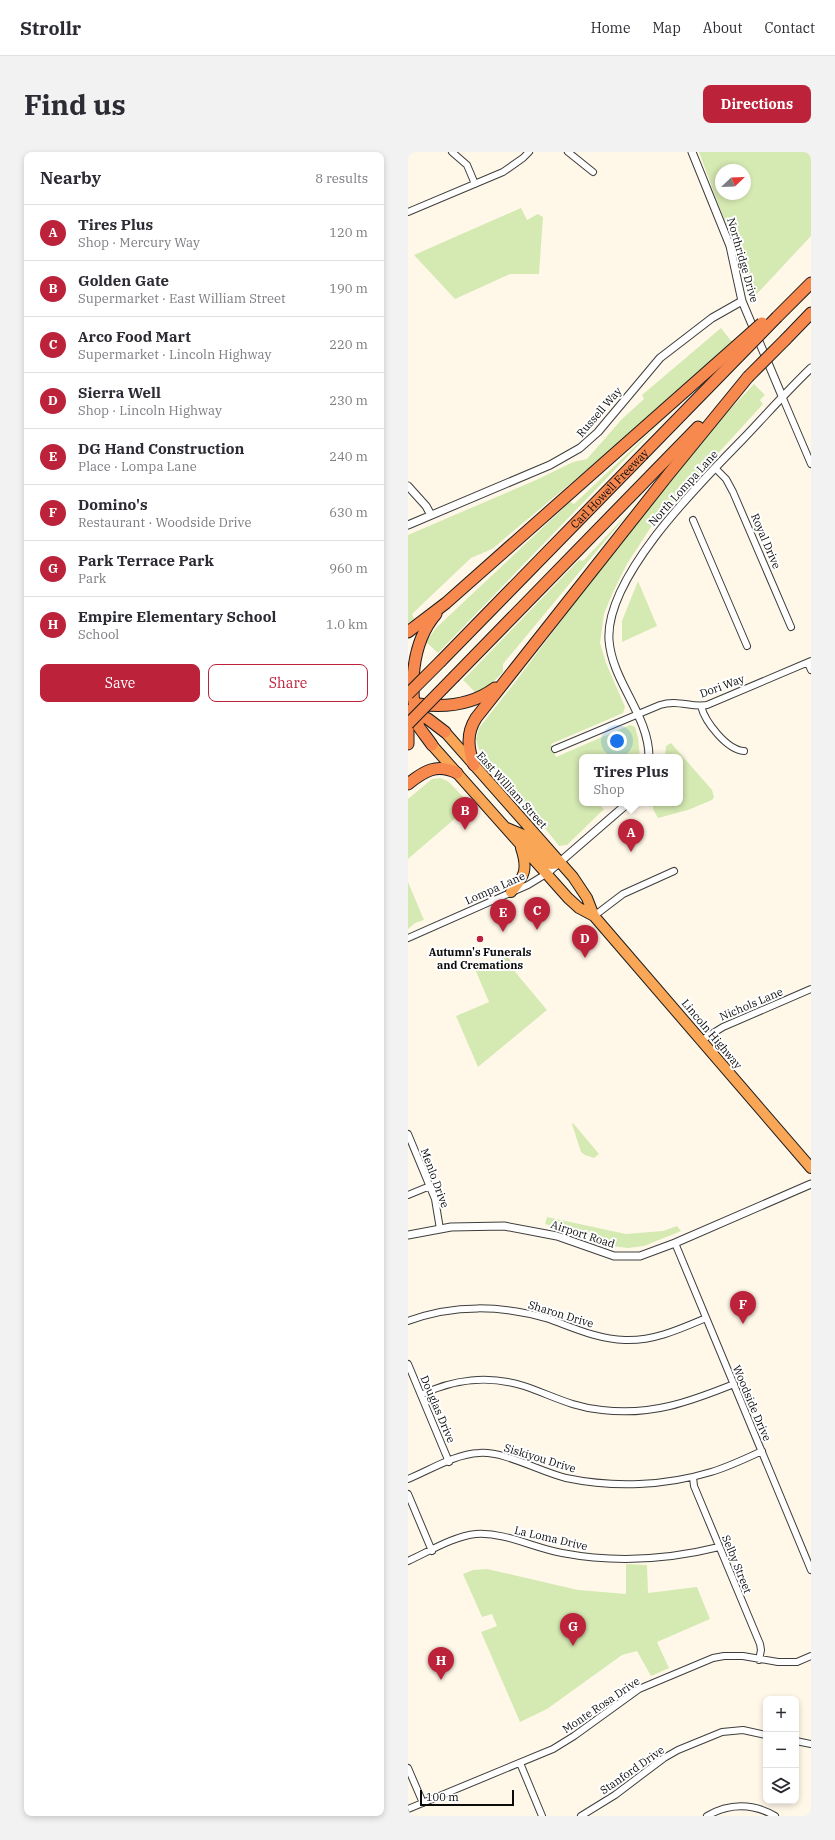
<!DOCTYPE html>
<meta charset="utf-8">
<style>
body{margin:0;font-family:"IBM Plex Serif",serif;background:#f2f2f3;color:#2b2b33}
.controls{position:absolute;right:12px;bottom:12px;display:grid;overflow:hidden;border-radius:8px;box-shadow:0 2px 6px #0003}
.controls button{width:36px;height:36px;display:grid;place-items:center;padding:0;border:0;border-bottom:1px solid #e1e1e2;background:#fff;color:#2b2b33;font:20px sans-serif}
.compass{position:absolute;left:307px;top:12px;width:36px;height:36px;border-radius:50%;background:#fff;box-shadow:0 2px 6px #0003;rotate:67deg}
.scale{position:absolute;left:12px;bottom:10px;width:94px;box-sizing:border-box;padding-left:4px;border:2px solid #0b0b0b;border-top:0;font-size:11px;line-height:14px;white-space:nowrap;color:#0b0b0b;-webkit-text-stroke:3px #fff;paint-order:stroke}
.you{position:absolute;left:209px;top:589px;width:14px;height:14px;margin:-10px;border:3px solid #fff;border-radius:50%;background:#1a73e8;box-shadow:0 0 0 6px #1a73e833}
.badge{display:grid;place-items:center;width:26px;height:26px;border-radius:50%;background:#bc223a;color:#fff;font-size:13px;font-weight:700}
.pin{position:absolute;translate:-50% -33px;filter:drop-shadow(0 1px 2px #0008)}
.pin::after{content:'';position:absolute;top:21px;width:14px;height:12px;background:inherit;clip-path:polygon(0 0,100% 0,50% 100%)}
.popup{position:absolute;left:171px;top:602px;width:104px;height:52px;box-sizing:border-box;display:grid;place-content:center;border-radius:8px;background:#fff;filter:drop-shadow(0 1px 3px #0005);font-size:13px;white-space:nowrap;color:#7c7c81}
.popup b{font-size:15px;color:#2b2b33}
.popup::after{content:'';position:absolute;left:50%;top:100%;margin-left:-8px;border:8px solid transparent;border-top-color:#fff}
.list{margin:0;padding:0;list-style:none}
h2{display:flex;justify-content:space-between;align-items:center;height:52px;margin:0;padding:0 16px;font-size:17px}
h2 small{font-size:13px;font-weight:400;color:#7c7c81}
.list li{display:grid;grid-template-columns:26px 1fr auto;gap:12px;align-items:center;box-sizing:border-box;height:56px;padding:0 16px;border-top:1px solid #e1e1e2}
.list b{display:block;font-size:15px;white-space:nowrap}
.list p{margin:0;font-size:13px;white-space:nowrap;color:#7c7c81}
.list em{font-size:13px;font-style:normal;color:#7c7c81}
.actions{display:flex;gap:8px;padding:12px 16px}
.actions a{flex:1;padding:9px 0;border:1px solid #bc223a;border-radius:8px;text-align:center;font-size:14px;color:#bc223a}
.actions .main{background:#bc223a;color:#fff}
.icon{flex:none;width:22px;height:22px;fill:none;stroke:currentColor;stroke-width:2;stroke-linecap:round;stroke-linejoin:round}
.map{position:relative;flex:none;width:403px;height:1664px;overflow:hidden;border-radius:8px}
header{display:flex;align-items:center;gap:24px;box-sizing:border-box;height:56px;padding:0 20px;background:#fff;border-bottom:1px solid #e1e1e2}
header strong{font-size:19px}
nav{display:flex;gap:22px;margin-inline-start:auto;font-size:14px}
.intro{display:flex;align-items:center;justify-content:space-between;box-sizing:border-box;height:96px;padding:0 24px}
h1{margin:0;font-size:28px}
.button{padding:10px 18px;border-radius:8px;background:#bc223a;color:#fff;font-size:14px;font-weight:700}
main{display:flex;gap:24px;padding:0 24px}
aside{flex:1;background:#fff;border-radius:8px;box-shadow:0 2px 6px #0003}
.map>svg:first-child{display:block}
.green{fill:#d5e9b2;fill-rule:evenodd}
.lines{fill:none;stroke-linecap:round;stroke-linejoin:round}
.minor-casing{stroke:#3e3e3e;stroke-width:8}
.tertiary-casing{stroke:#3e3e3e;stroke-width:9}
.trunk-casing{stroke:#1c1c1c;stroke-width:12}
.motorway-casing{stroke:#1c1c1c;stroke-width:13}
.minor{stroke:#fff;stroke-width:6}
.tertiary{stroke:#fff;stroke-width:7}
.trunk{stroke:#f9a656;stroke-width:10}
.motorway{stroke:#f7894f;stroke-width:11}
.motorway-bridge-casing{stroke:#1c1c1c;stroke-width:13;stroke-linecap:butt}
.motorway-bridge{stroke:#f7894f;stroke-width:11}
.poi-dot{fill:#bc223a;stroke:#fff;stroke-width:1.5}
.labels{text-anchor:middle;stroke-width:4;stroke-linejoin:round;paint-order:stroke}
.street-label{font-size:11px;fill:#0b0b0b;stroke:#fff}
.poi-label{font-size:11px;font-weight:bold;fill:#0b0b0b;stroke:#fff}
</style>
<header>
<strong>Strollr</strong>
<nav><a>Home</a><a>Map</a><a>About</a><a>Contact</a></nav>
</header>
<div class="intro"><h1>Find us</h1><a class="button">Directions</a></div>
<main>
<aside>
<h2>Nearby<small>8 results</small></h2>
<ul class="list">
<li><span class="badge">A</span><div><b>Tires Plus</b><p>Shop · Mercury Way</p></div><em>120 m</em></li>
<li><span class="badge">B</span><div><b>Golden Gate</b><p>Supermarket · East William Street</p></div><em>190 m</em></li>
<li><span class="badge">C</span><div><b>Arco Food Mart</b><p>Supermarket · Lincoln Highway</p></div><em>220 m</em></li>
<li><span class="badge">D</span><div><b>Sierra Well</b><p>Shop · Lincoln Highway</p></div><em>230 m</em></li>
<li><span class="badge">E</span><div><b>DG Hand Construction</b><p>Place · Lompa Lane</p></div><em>240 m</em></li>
<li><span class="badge">F</span><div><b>Domino's</b><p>Restaurant · Woodside Drive</p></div><em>630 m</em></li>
<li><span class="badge">G</span><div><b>Park Terrace Park</b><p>Park</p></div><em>960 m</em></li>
<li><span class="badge">H</span><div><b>Empire Elementary School</b><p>School</p></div><em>1.0 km</em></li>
</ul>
<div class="actions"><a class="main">Save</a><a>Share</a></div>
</aside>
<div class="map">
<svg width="403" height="1664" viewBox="0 0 403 1664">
<rect width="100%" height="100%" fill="#fff8e8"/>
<path class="green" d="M291,0H403V84L345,146ZM313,18H337V42H313Z
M113,56L119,68L130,62L135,65L131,122H102L47,147L6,103Z
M313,176L324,190L194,305L84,397L63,406L4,462L6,467L0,471V383L128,328L165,310L179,307L214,267L236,247L234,243Z
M346,232L357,243L352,248L355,252L243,375L219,412L205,440L196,462L192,491L198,511L217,555L215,561L143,592L148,605L222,573L227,575L230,586L232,605H174V651H189L196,657L159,693L151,694L112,644L71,598L68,587L71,576L108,529L196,412L297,284Z
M250,273L30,501L18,490L28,476L162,350L166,352Z
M222,359L95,512V520L83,532L68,541L55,528L171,408L175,409Z
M230,429L249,474L214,490V469Z
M263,591L304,638L306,645L304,648L280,658L250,666L245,657V651H272V605H257L258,594Z
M33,626L41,630L67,658L56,668L51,663L0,707V647L24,627Z
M0,730L16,768L7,771L0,777Z
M100,804L108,821L139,858L70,915L48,864L81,850L67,817Z
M165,971L191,1002L186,1006L177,1003L173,1000L164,972Z
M139,1065L218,1082L255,1079L269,1074L273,1079L236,1094L220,1096L203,1094L177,1083L137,1072Z
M218,1412L239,1413L240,1441L289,1435L302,1467L249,1490L261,1516L243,1524L229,1499L214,1503L139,1557L112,1570L73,1480L89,1474L84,1462L74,1465L55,1422L65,1418L79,1417L170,1438L218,1442Z"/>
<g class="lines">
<g class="minor-casing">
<path id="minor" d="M44,0L59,13L67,32
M160,0L185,20
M0,60L95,20L115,6L121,0
M374,244L403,312
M307,316L318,327L325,340L383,475
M285,368L339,494
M400,511L403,518
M293,554C297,570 319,598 336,599
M147,597L252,553C270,547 283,556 299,553L403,509
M186,764L215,742L266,719
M0,786L120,733L138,722
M294,888L315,875L403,837
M0,982L27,1047L32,1077
M0,1043L22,1034
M267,1091L403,1418
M0,1169C45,1152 95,1153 141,1167C166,1176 189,1187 217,1188C246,1189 272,1177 298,1166
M0,1212L41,1310
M13,1243C45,1227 81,1223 116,1234C143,1243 163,1255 194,1258C243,1264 281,1250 326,1232
M285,1325L286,1334L352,1492L353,1498L351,1508
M0,1327C22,1318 47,1302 71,1301C97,1299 132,1320 158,1326C206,1336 257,1334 303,1320C320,1315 337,1307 354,1299
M0,1342L24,1399
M0,1409C20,1400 46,1384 68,1382C97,1380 126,1396 154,1401C207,1411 259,1408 311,1395
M388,1589L403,1592
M112,1611L134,1664
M0,1616L15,1651
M0,1657L145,1597L166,1584L231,1537L305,1506L316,1504H335L370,1510H389L403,1504
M173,1664L207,1643L256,1606L270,1598L314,1580L335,1578L358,1583
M299,1664C321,1651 345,1651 367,1664"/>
</g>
<g class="tertiary-casing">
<path id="tertiary" d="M284,0L322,94L334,149L374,244
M0,334L18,354L23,363
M0,373L142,313L172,296L190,280L252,206L304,166L334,149
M241,605C241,563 204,530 201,488C197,425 292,331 334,288C357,264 379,239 403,216
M138,722L220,651
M0,1083L43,1075L96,1074L149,1084L206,1104H232L267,1091L403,1032"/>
</g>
<g class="trunk-casing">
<path id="trunk" d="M37,580L165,725L179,746L186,764L403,1016
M24,593L160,746L171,756L186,764
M99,676L118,684L143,712L152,711
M103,740C117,724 120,717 113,696"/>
</g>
<g class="motorway-casing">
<g id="motorway">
<path d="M369,165L403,131"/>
<path d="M378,187L403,161"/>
<path d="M0,480L38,451L327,195"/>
<path id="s1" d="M33,509L331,204"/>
<path d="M47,524L290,275"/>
<path d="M10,552C38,556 64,553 87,536"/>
<path d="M3,558L20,567L37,580"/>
<path d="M0,564V592"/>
<path d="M24,593C20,587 15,581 11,575C0,539 3,491 28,462"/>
<path d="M66,613C60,596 58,582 68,566L260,323L340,225"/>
<path d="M0,632C16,619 29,611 49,621"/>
</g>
</g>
<use href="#minor" class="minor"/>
<use href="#tertiary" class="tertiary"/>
<use href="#trunk" class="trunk"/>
<use href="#motorway" class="motorway"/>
<g class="motorway-bridge-casing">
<path id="motorway-bridge" d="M327,195L354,171
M331,204L369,165
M340,225L378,187
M0,542L33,509
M0,572L47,524"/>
</g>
<use href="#motorway-bridge" class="motorway-bridge"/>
</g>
<circle class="poi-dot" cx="72" cy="787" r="4"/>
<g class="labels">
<g class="street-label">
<text transform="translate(335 108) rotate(74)" y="4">Northridge Drive</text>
<text transform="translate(191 260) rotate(-49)" y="4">Russell Way</text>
<text dy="4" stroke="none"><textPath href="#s1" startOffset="241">Carl Howell Freeway</textPath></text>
<text transform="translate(275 336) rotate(-48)" y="4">North Lompa Lane</text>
<text transform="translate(358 389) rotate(67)" y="4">Royal Drive</text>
<text transform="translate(314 534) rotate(-20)" y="4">Dori Way</text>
<text transform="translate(104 638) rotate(48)" y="4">East William Street</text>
<text transform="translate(87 736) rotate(-24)" y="4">Lompa Lane</text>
<text transform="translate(343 852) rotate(-23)" y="4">Nichols Lane</text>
<text transform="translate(304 882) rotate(50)" y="4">Lincoln Highway</text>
<text transform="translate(27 1026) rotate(70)" y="4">Menlo Drive</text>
<text transform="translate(175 1082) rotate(18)" y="4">Airport Road</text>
<text transform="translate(153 1162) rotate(17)" y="4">Sharon Drive</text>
<text transform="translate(344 1251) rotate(67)" y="4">Woodside Drive</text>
<text transform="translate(30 1257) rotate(67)" y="4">Douglas Drive</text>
<text transform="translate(132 1306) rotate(17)" y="4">Siskiyou Drive</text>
<text transform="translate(143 1386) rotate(13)" y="4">La Loma Drive</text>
<text transform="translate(329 1412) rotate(68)" y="4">Selby Street</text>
<text transform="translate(193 1553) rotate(-34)" y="4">Monte Rosa Drive</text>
<text transform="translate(224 1618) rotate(-35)" y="4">Stanford Drive</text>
</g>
<g class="poi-label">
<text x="72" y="804">Autumn's Funerals<tspan x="72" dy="13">and Cremations</tspan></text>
</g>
</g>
</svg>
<div class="controls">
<button>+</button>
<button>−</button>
<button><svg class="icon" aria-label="layers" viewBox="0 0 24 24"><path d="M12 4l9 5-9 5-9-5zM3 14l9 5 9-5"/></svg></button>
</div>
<svg class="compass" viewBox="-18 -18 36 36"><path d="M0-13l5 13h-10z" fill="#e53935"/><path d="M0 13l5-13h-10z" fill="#7c7c81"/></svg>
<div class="scale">100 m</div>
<div class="you"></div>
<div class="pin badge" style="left:223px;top:700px">A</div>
<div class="popup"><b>Tires Plus</b>Shop</div>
<div class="pin badge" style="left:57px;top:678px">B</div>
<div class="pin badge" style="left:129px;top:778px">C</div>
<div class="pin badge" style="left:177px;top:806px">D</div>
<div class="pin badge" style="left:95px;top:780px">E</div>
<div class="pin badge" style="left:335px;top:1172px">F</div>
<div class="pin badge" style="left:165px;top:1494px">G</div>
<div class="pin badge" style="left:33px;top:1528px">H</div>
</div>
</main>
